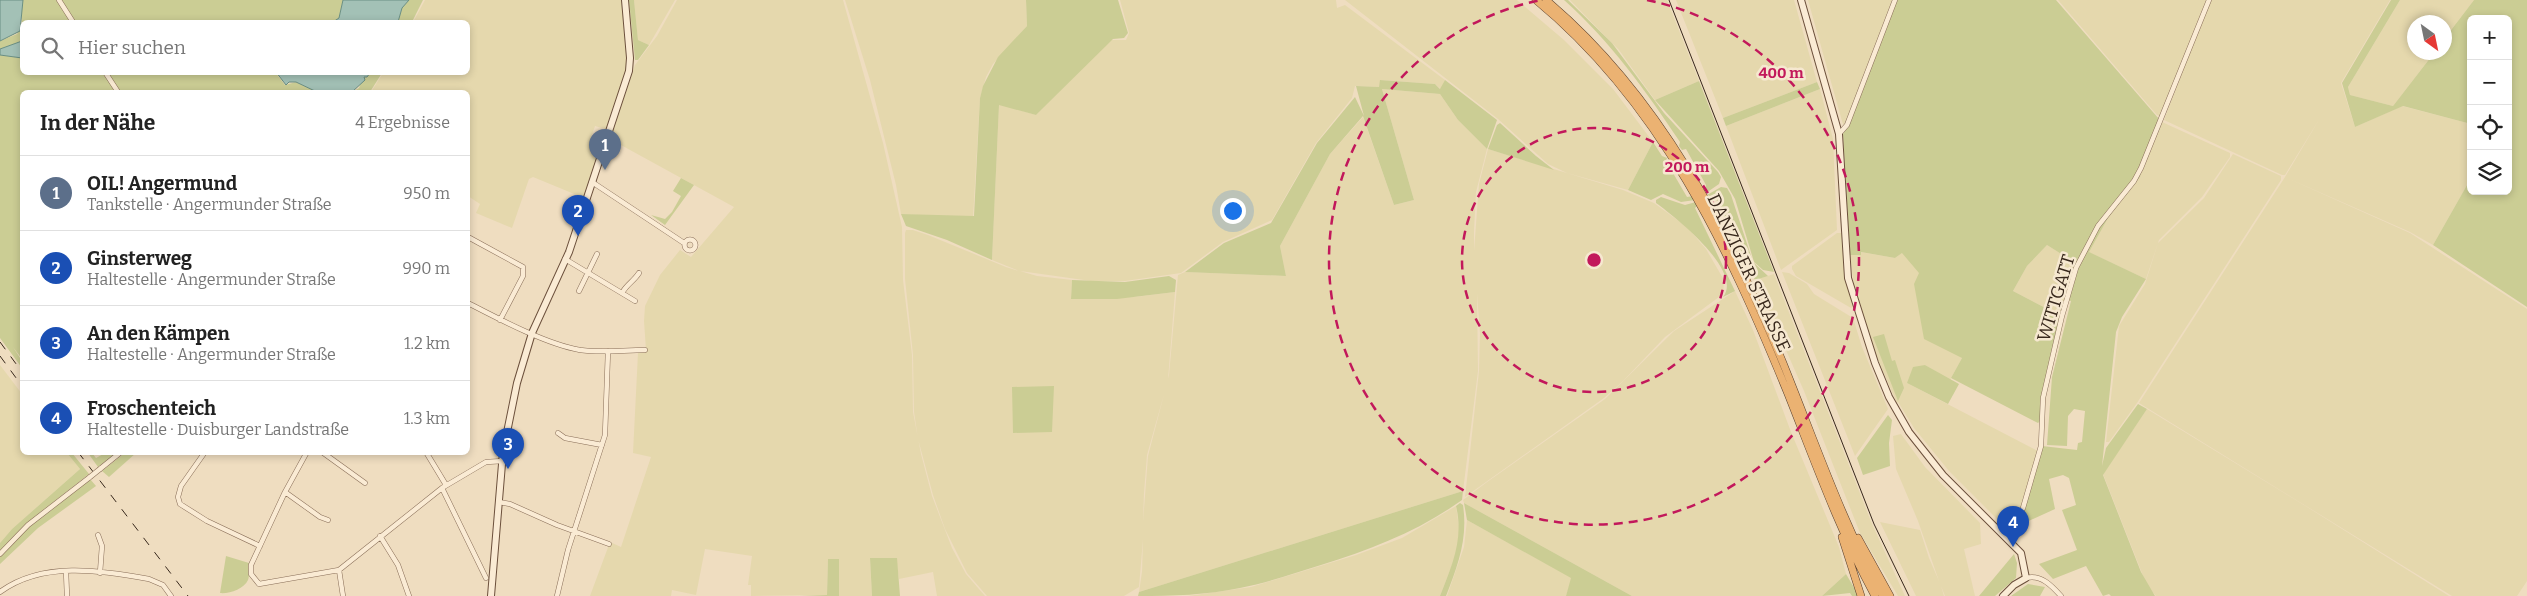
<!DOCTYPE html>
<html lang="de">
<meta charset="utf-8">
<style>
body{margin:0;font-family:Bitter,serif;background:#f6f6f6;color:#222}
.controls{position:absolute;right:15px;top:15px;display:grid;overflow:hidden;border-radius:8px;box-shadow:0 2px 8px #0003}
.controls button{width:45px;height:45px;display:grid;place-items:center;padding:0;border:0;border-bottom:1px solid #e0e0e0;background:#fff;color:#222;font:25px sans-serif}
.compass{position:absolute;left:2407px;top:15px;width:45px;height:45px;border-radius:50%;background:#fff;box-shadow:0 2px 8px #0003;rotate:147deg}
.you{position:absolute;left:1232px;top:210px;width:18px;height:18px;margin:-12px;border:4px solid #fff;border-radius:50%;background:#1a73e8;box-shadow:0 0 0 8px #1a73e833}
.badge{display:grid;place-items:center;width:32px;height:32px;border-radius:50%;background:#9a2630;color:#fff;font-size:16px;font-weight:700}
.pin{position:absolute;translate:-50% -41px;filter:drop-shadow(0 1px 2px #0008)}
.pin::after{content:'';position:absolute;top:26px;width:18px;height:15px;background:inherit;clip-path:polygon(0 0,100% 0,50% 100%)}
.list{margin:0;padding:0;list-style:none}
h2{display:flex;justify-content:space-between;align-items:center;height:65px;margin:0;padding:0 20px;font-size:21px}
h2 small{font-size:16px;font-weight:400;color:#767676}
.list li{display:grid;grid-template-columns:32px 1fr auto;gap:15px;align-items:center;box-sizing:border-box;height:75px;padding:0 20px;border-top:1px solid #e0e0e0}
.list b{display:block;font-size:19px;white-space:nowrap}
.list p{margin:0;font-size:16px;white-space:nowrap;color:#767676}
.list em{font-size:16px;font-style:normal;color:#767676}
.icon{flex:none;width:28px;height:28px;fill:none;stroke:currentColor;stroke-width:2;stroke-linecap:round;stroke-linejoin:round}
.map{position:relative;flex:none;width:2527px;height:596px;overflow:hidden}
.search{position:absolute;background:#fff;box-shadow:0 2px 8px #0003;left:20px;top:20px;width:450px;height:55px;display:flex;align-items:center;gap:12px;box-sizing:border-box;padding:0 18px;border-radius:8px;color:#767676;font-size:19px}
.panel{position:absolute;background:#fff;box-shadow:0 2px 8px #0003;left:20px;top:90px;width:450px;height:365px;border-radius:8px}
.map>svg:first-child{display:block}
.farmland{fill:#e5d8ad}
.green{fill:#cbcd94}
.water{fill:#a3c1b6;stroke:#6a8f83}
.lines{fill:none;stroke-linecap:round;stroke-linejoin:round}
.minor-casing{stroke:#896e58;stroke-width:5.5}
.secondary-casing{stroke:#6b4f3b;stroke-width:8}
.trunk-casing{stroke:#563d2c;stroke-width:8}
.minor{stroke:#faebd4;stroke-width:4.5}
.secondary{stroke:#faebd4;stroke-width:6}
.trunk{stroke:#ebb272;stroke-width:7}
.tram{stroke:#38281c;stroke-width:1}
.rail{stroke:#38281c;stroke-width:1;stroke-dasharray:9 9;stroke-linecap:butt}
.minor-bridge-casing{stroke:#896e58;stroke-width:5.5;stroke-linecap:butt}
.minor-bridge{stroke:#faebd4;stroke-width:4.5}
.ring{fill:none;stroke:#c2185b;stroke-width:2.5;stroke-dasharray:9 6}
.labels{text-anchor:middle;stroke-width:5;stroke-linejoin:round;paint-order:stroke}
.street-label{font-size:18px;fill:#38281c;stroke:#f6e8d0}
.centre{fill:#c2185b;stroke:#f6e8d0;stroke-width:2.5}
.ring-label{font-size:15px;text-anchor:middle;font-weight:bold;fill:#c2185b;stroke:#f6e8d0;stroke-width:5;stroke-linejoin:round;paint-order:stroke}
</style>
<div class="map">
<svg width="2527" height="596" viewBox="0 0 2527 596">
<rect width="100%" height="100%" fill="#efddc0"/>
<path class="farmland" d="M425,0H623L628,58L626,75L606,129L595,126L590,140L601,145L584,198L533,177L529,179L512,228L476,213L480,204L468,196V92H371L383,73L468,72V22H413Z
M634,0H675L649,45L638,40Z
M677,0H843L883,143L902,227L903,280L912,355L913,412L921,454L932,496L952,548L966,574L985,596H937L933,572L899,579L896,558L870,559L872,596H839L838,559H828L827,595L751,596V585H748L752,556L705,549L696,595L672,590L671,596H590L610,542L621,547L651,457L633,453L638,353L646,350L644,321L645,306L660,275L680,250L691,257L734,207L610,139L635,65L657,36Z
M845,0H1026L1027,26L993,64L986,77L980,98L973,218L901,214L896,185L870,80Z
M1120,0H1336L1337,8L1345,5L1445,80L1441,89L1435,84L1381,80L1379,87L1355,86L1352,98L1316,143L1272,220L1223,242L1181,273L1125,281H1091L1020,271L1037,276L1072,280L1071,298L1135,297L1175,292L1168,380L1147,455L1144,493L1143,522L1148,456L1169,375L1178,275L1185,272L1286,276L1280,246L1330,154L1363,117L1394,205L1414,200L1382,89L1440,94L1458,120L1487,149L1476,192L1474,231V251L1479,184L1488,149L1623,190L1654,203L1687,227L1706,249L1724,280L1723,294L1665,337L1623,381L1604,398L1465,497L1479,371L1480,333L1477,294L1478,371L1463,491L1139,592L1142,572L1143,539L1139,587L1124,596H987L967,573L945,529L933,495L918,439L914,412L913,355L905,279V233L906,230H913L928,235L1006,267L1019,271L992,260L999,104L1036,115L1111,40H1126L1129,33Z
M1345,0H1517L1564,40L1613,89L1653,142L1628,190L1567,173L1548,164L1498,119Z
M1570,0H1667L1699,81L1655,100L1619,50Z
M1676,0H1794L1817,82L1723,118Z
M1808,0H1894L1845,128L1842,121Z
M2058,0H2208L2160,116L2157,115Z
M2210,0H2390L2341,83L2355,127L2402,106L2471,124V178L2433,245L2410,232L2285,177L2320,118L2285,175H2282L2164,120Z
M2400,0H2474L2445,38L2444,22H2414V52L2434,53L2393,106L2350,95L2348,87Z
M1820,89L1833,139L1837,230L1781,270L1726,126Z
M2162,122L2230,153V157L2202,197L2159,240L2146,279L2088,252L2108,218L2140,177L2144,162Z
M2233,154L2281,176V180L2137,403L2109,442H2106L2119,326L2145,284L2158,243L2204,198Z
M2285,177L2410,233L2527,309V581L2517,596H2452L2139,403Z
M1837,233H1842L1844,269L1853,306L1851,308L1796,276L1792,269V266Z
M2047,245L2077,264L2061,316L2013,291L2027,266Z
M1910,247L1927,266L1919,273L1962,358L1950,380L1925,365L1907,383L2038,451L2022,505L2010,524L2005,527L1949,471L1914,428L1898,402L1897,403L1875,353L1854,285L1850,255H1860V252L1895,258Z
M1782,272L1789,273L1807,284L1814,294L1853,318L1862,347L1888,409L1855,456Z
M1774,274L1872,524L1905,596H1898L1860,533L1804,391L1755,280Z
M1735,291L1753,330L1791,432L1839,547L1846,574L1822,596H1632L1464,503L1463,500L1487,482L1605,399L1674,331Z
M0,365L22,394V452L67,453L80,469L12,529L0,543Z
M2147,409L2304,505L2449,596H2156L2147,586L2103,474Z
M1901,434L1925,467L1980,523L1981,544L1964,549L1975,596H1945L1941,586L1944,596H1916L1880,522L1920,530L1929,558L1939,581L1918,521L1896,469L1893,436Z
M1456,506L1460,534L1457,552L1440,596H1188L1251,587L1356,555L1402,538Z
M1467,520L1572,578L1566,596H1447L1464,547Z"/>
<path class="green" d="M23,0H58L72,22L22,23L21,8Z
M60,0H343L339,18L333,22H74Z
M409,0H423L412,22H398L402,8Z
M629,0H634L638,40L649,45L638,60H635Z
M1026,0H1118L1128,33L1124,38L1113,39L1036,115L999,105L992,260L947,240L906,226L901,214L974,216L980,98L983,86L998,57L1027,26Z
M1564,0H1568L1612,43L1664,113L1718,172L1721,177L1719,184L1706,193V185L1686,149L1682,150L1679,146L1680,142C1646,91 1610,41 1564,0Z
M1895,0H2056L2159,119L2136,175L2103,217L2077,264L2047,245L2027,266L2013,291L2061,316L2051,359L2041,420L2038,423L1951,378L1962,358L1924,339L1914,284L1919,273L1902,253L1895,258L1861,252V255H1850L1843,134Z
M2391,0H2400L2348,87L2350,95L2393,106L2434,53L2444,52L2445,38L2474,0H2527V307L2433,245L2471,178V191H2508V19H2471V124L2403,106L2355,127L2342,83Z
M22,26V41L0,49V41L17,34Z
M0,55L22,58V72L104,73L117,92H22V359L13,347L22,361V368L0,338Z
M106,73H276L285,85L296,82L317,92H119Z
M370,73H382L370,92H352L359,88L363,77H367Z
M1380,80L1435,84L1440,89L1445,80L1497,120L1487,149L1458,120L1440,94L1382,89L1414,200L1394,205L1363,116L1330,154L1280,246L1286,276L1185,272L1224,243L1271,223L1317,143L1355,97L1364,116L1356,86L1379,87Z
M1699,81L1774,272L1763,270L1754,262L1735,199L1719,171L1655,100Z
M1817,82L1820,89L1726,126L1723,118Z
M1500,123L1536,156L1554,170L1488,149L1497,125Z
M1653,142L1662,156L1667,158L1666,161L1687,197L1693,196L1695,200L1681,202L1663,194L1651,200L1628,190Z
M2144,162L2140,177L2108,218L2089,252L2146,279L2122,317L2116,332L2102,466L2106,448L2138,404L2147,409L2103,475L2141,572L2155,596H2111L2109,594L2103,596L2086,566L2053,579L2039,564L2077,550L2062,510L2076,505L2069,478L2063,475L2049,479L2055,509L2020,525L2042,446L2077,450L2078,443L2082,442L2085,411L2074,409L2068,416L2067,446L2047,445L2052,377L2071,301L2068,300L2077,268L2098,226L2123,196Z
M681,178L694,185L665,225L651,215L665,219L672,212L681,196L673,191Z
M1721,187L1727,188L1731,195L1753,262L1768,276L1755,280L1716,199L1709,198L1707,195Z
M1661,197L1685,205L1696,202L1698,205L1695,208L1735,291L1723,297C1744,271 1674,216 1656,203V200Z
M1169,276L1176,280L1175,292L1117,299H1071L1072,280L1125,282Z
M1884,334L1892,361L1895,360L1904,388L1898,401L1873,337Z
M1925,365L1959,384L1948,404L1907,383L1913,367Z
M1054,386L1052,432L1013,433L1012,387Z
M1888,415L1892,420L1889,443L1890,466L1863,475L1857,458Z
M126,452L136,453L109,477L102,471Z
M67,453H72L89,474L26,524L0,551V543L12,529L80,469Z
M88,453H92L96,458L105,453H117L98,467Z
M90,479L96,486L38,528L0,564V557L30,526Z
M1463,491L1462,500C1419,531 1372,549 1321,565C1294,573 1268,583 1240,588C1207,595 1172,596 1138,596L1139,592Z
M1460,503L1463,505C1468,539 1458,565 1446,596H1440C1452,565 1464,539 1456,506Z
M1464,503L1632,596H1566L1571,578L1467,520Z
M2014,554L2017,563L2016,578L1995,596H1979Z
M226,556L249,563C248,569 250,575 248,580C244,589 229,594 220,593Z
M870,558H897L900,596H872Z
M828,559H839V596H800L827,595Z
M1846,574L1859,596H1852L1850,593L1822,596Z
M2028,584L2045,587L2040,596H2011Z"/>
<path class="water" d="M0,0H23L20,31L0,41Z
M343,0H409L402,8L398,22H333L339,18Z
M22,41V58L0,55V49Z
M276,72H370V73L367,77H364L365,80L352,92H317L296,82H289L286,85Z"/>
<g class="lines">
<g class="minor-casing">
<path id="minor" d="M59,0L73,22
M105,72L118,92
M1839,134L1847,125L1895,0
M592,182L684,243
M468,237L523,267V276L500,320
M684.5 245a5.5 5.5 0 1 1 11 0a5.5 5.5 0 1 1-11 0Z
M565,259L635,301
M579,291L597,254
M622,293C627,284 634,281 639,273
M468,303C499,319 546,344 580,350C601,353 624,350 645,350
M558,433L565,438L602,445
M205,452L181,486L178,497L180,504L207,521L260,546
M307,452L285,492L251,565V574L259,584L339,570L442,488L486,462L503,461
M322,452L365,483
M426,452L446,485
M100,469L121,452
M442,488L486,578
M285,492L320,517L328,520
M499,502L510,504L557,525L609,544
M98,535L102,546L100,573
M380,536L398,565L409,596
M2005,537L2016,522L2023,508L2041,446L2043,398L2062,316L2076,268L2098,226L2134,181L2141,168L2209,0
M0,554L28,525L90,477
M339,570L343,596
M66,571L67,596
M2026,578C2041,574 2052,586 2061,596
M0,592C42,561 100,570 149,579L163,585L171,596
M557,596L568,550L605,435L608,351"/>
</g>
<g class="secondary-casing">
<path id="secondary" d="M1801,0L1839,134L1848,278L1875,363L1889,397L1909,432L1943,475L2021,553L2026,578L2014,585L2003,596
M491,596L503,452L517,383L532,333L569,252L629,71L630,58L625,0"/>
</g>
<g class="trunk-casing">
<path id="trunk" d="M1536,0C1661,103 1728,247 1788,394C1815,462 1840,532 1875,596
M1546,0C1660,96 1727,228 1783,363C1815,442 1842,522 1883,596
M1842,537L1861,596
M1858,538L1890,596"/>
</g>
<use href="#minor" class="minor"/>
<use href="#secondary" class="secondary"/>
<use href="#trunk" class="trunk"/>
<path class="tram" d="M1669,0L1874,524L1909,596"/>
<path class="rail" d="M0,342L22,372
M0,356L22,386
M78,452L188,596"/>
<g class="minor-bridge-casing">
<path id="minor-bridge" d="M90,477L100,469"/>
</g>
<use href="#minor-bridge" class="minor-bridge"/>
</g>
<g class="ring">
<circle cx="1594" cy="260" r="132"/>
<path d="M1647 0A265 265 0 1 1 1541 0"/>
</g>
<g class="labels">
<g class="street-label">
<text transform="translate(1749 273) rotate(65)" y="6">DANZIGER STRASSE</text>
<text transform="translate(2056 298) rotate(-73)" y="6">WITTGATT</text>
</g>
</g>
<circle cx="1594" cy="260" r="8" class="centre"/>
<g class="ring-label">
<text x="1781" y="78">400 m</text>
<text x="1687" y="172">200 m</text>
</g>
</svg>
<div class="controls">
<button>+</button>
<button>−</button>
<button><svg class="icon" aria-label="locate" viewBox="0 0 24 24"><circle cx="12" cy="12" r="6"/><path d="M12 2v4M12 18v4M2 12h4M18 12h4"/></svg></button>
<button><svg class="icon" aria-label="layers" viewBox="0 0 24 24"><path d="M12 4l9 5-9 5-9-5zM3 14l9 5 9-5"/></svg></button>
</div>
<svg class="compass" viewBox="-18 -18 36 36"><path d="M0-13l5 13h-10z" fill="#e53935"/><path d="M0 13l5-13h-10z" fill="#767676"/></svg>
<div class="you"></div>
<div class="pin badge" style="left:605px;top:170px;background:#5c6f8a">1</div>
<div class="pin badge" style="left:578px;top:236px;background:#1a4fb4">2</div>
<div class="pin badge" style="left:508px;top:469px;background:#1a4fb4">3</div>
<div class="pin badge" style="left:2013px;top:547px;background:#1a4fb4">4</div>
<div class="search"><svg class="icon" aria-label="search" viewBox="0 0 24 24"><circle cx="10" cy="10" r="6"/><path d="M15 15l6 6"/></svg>Hier suchen</div>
<section class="panel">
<h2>In der Nähe<small>4 Ergebnisse</small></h2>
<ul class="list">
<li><span class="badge" style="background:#5c6f8a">1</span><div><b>OIL! Angermund</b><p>Tankstelle · Angermunder Straße</p></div><em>950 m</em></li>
<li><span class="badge" style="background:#1a4fb4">2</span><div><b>Ginsterweg</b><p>Haltestelle · Angermunder Straße</p></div><em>990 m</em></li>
<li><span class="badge" style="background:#1a4fb4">3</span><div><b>An den Kämpen</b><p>Haltestelle · Angermunder Straße</p></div><em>1.2 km</em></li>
<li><span class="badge" style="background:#1a4fb4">4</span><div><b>Froschenteich</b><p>Haltestelle · Duisburger Landstraße</p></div><em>1.3 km</em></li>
</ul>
</section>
</div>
